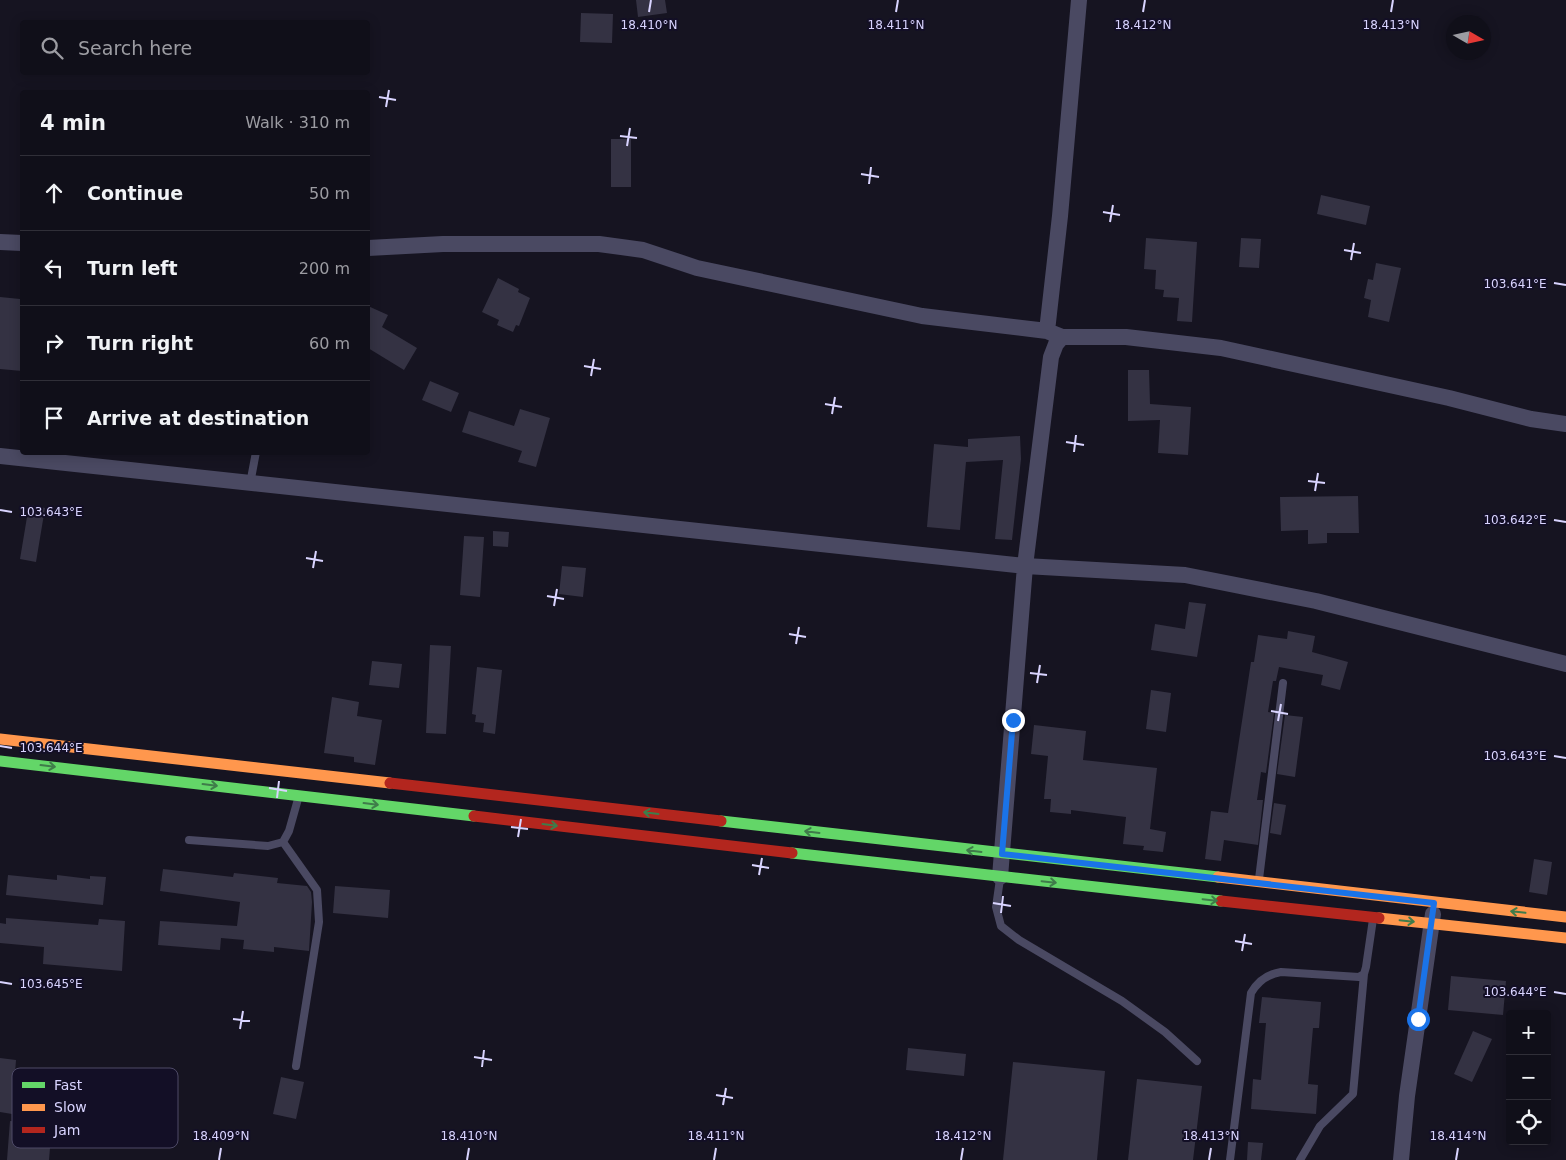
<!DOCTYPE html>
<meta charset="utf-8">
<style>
body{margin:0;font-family:"DejaVu Sans",sans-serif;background:#1e1d26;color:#f1f3f6}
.controls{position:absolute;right:15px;bottom:15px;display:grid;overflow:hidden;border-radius:5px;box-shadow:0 2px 12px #0003}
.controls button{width:45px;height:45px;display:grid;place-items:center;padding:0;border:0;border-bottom:1px solid #302f38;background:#100f19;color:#f1f3f6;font:25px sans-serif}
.compass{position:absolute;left:1446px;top:15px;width:45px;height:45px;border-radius:50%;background:#100f19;box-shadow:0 2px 12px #0003;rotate:99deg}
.stop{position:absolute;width:15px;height:15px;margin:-11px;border:4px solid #1a73e8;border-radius:50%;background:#fff}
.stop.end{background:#1a73e8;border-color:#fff;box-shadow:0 1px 5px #0008}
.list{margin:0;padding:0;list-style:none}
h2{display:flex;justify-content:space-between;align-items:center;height:65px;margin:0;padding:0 20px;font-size:21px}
h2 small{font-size:16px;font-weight:400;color:#9c9ca2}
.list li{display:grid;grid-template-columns:32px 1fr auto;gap:15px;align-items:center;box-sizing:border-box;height:75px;padding:0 20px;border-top:1px solid #302f38}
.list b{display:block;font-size:19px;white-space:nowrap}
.list em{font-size:16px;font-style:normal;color:#9c9ca2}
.icon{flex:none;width:28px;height:28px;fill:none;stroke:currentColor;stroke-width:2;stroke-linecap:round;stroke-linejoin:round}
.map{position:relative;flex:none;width:1566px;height:1160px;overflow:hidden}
.search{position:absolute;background:#100f19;box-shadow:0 2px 12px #0003;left:20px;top:20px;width:350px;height:55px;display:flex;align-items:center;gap:12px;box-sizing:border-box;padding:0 18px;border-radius:5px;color:#9c9ca2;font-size:19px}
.panel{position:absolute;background:#100f19;box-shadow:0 2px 12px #0003;left:20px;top:90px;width:350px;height:365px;border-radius:5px}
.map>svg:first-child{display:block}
.building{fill:#343243}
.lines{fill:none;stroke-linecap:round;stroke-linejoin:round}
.lane{stroke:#4a4962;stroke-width:8}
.street{stroke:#4a4962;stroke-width:16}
.fast{stroke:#63d668;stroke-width:11}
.slow{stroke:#ff974d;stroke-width:11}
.jam{stroke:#b3261e;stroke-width:11}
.oneway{stroke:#3f7c4a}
.route{stroke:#1a73e8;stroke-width:6}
.ticks{fill:none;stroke:#d9d4ff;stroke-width:2}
.key{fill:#130f26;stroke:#4e4a67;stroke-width:1}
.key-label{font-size:14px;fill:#d9d4ff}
.ticks-label{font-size:12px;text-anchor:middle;fill:#d9d4ff;stroke:#130f26;stroke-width:4;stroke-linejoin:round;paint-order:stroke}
</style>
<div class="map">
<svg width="1566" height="1160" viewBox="0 0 1566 1160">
<rect width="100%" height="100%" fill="#161421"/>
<path class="building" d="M636,0H665L667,13L638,17Z
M581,13L613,14L612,43L580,42Z
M611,139H631V187H611Z
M1321,195L1370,206L1366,225L1317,214Z
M1146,238L1197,242L1192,322L1177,321L1179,298L1163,297L1164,290L1155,289L1156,270L1144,269Z
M1241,238L1261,239L1259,268L1239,267Z
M1376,263L1401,268L1389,322L1368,317L1371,300L1364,298L1368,279L1373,280Z
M498,278L519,289L518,292L530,298L519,326L516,325L513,332L497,325L499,320L482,312Z
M0,297L20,299V305H22L21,344H22V371L0,369Z
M368,306L388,315L382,327L417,348L404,370L368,348Z
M1128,370H1149L1150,404L1191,407L1188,455L1158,453L1160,420L1128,421Z
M430,381L459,393L451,412L422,400Z
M520,409L550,418L536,467L518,462L522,451L462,432L469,411L514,426Z
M1020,436L1021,459L1012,540L995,539L1003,460L966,462L960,530L927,527L934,444L968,447V439Z
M1358,496L1359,533H1327V543L1308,544V530L1281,531L1280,497Z
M29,505L45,508L36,562L20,559Z
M493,531L509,532L508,547L493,546Z
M464,536L484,537L480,597L460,595Z
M562,566L586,568L583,597L559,594Z
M1189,602L1206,604L1197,657L1151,650L1155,624L1185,629Z
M1288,631L1315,636L1312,652L1348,662L1340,690L1321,685L1323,675L1279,667L1276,681H1273L1268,712L1274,713L1266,773L1261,772L1257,800H1263L1258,845L1224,840L1221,861L1205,859L1211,811L1228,813L1251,662H1254L1258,635L1287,639Z
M430,645L451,646L446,734L426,733Z
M372,661L402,664L399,688L369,685Z
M477,667L502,670L495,734L483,732L484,723L475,722L476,715L472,714Z
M1151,690L1171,693L1166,732L1146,729Z
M332,697L359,702L357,716L382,720L375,765L354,762V757L324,753Z
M1285,715L1303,717L1295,777L1277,774Z
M1034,725L1086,731L1083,760L1157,768L1150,829L1166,832L1163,852L1143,850L1144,846L1123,844L1126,817L1071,810V814L1050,812L1051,799H1044L1048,756L1031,754Z
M1274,803L1286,805L1281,835L1270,833Z
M1534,859L1552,862L1547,895L1529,892Z
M163,869L233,877L234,873L278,878L277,883L307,886L311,892L312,902L309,951L274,947V952L243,949L244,940L221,938L220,950L158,945L160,921L237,926L240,902L160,891Z
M8,875L57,880V875L90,879V876L106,877L103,905L6,895Z
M335,886L390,890L388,918L333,913Z
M6,918L98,925L99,919L125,921L122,971L43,964L44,947L0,943V923L6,924Z
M1451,976L1506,981L1503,1015L1448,1010Z
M1262,997L1321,1002L1319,1028H1313L1308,1084L1318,1085L1316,1114L1251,1109L1253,1079L1261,1080L1266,1023H1259Z
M1473,1031L1492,1039L1472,1082L1454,1074Z
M908,1048L966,1054L964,1076L906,1070Z
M0,1058L16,1060L15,1073L26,1074L23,1098H14L12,1114L0,1112Z
M1013,1062L1105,1071L1097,1160H1003Z
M281,1077L304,1082L296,1119L273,1114Z
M1137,1079L1202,1086L1193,1160H1128Z
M10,1121L52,1124L49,1160H7Z
M1248,1142L1263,1143L1261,1160H1247Z"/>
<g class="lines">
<path class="lane" d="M250,484L256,452
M189,840L268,846L283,842L289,831L298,799
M283,842L317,890L319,922L296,1066
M1000,879L996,907L1001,926L1019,940L1122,1001L1165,1032L1197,1061
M1259,879L1283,683
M1230,1160L1251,993C1258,981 1268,974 1281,972L1359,977L1364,974L1366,967L1373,919
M1300,1160L1320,1126L1353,1094L1364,974"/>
<path class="street" d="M0,242L22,243
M368,248L443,244H599L643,250L697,268L922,316L1047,331L1062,337
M1047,331L1060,216L1079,0
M0,456L1025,566L1185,575L1316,601L1566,664
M1000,877L1025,566L1051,357L1056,344L1062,337H1126L1221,348L1449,398L1531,419L1566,424
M1401,1160L1407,1096L1433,914"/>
<path class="fast" d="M0,761L474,816
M721,821L1218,877
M792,853L1221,901"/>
<path class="slow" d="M0,739L390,783
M1218,877L1566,917
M1379,918L1566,938"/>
<path class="jam" d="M390,783L721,821
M474,816L792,853
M1221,901L1379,918"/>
</g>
<defs><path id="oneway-shaft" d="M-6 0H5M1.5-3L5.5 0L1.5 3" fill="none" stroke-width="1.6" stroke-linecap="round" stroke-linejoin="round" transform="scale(1.25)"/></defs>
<g class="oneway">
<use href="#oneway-shaft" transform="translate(48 766) rotate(7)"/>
<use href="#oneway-shaft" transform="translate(210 785) rotate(7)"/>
<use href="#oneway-shaft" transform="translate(371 804) rotate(7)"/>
<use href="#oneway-shaft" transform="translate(651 813) rotate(-173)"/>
<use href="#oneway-shaft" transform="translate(550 825) rotate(7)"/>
<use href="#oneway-shaft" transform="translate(812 832) rotate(-173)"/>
<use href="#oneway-shaft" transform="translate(974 851) rotate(-173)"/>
<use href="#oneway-shaft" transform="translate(1049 882) rotate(6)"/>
<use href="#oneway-shaft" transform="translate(1210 900) rotate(6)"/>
<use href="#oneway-shaft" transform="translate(1518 912) rotate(-174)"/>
<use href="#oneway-shaft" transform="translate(1407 921) rotate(6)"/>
</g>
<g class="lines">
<path class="route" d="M1013,720L1002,854L1434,903L1418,1019"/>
</g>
<path class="ticks" d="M649,12L651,0M896,12L898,0M1143,12L1145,0M1391,12L1393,0M379,97L396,100M386,107L389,90M620,136L637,138M627,146L630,128M861,174L879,177M869,184L871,167M1103,212L1120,215M1110,222L1113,205M1344,250L1361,253M1351,260L1354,243M1554,283L1566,285M584,366L601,369M591,376L594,359M825,404L842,407M832,414L835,397M1066,442L1084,445M1074,452L1076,435M1308,481L1325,483M1315,491L1318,473M0,510L12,512M1554,520L1566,522M306,558L323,561M313,568L316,551M547,596L564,599M554,606L557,589M789,634L806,637M796,644L799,627M1030,673L1047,675M1037,683L1040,665M1271,711L1288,714M1278,721L1281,704M0,746L12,748M1554,756L1566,758M269,788L287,791M277,798L279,781M511,827L528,829M518,837L521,819M752,865L769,868M759,875L762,858M993,903L1011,906M1001,913L1003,896M1235,941L1252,944M1242,951L1245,934M0,982L12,984M1554,992L1566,994M233,1019L250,1021M240,1029L243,1011M474,1057L492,1060M482,1067L484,1050M716,1095L733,1098M723,1105L726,1088M219,1160L221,1148M467,1160L469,1148M714,1160L716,1148M961,1160L963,1148M1209,1160L1211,1148M1456,1160L1458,1148"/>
<rect x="12" y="1068" width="166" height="80" rx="8" class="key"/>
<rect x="22" y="1082" width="23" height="6" fill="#63d668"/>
<rect x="22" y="1104" width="23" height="7" fill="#ff974d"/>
<rect x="22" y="1127" width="23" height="6" fill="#b3261e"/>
<g class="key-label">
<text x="54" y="1090">Fast</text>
<text x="54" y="1112">Slow</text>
<text x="54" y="1135">Jam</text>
</g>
<g class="ticks-label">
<text x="649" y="29">18.410°N</text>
<text x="896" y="29">18.411°N</text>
<text x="1143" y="29">18.412°N</text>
<text x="1391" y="29">18.413°N</text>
<text x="1515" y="288">103.641°E</text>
<text x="51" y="516">103.643°E</text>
<text x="1515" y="524">103.642°E</text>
<text x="51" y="752">103.644°E</text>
<text x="1515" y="760">103.643°E</text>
<text x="51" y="988">103.645°E</text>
<text x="1515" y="996">103.644°E</text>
<text x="221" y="1140">18.409°N</text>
<text x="469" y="1140">18.410°N</text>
<text x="716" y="1140">18.411°N</text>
<text x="963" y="1140">18.412°N</text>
<text x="1211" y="1140">18.413°N</text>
<text x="1458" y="1140">18.414°N</text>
</g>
</svg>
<div class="controls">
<button>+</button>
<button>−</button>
<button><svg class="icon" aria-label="locate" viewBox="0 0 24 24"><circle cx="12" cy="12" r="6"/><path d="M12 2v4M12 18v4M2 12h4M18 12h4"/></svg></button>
</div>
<svg class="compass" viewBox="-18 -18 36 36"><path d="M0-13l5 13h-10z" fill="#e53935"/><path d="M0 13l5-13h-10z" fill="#9c9ca2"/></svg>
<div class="stop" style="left:1418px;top:1019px"></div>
<div class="stop end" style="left:1013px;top:720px"></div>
<div class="search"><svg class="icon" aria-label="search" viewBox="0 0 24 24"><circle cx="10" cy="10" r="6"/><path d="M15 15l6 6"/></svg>Search here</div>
<section class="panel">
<h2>4 min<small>Walk · 310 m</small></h2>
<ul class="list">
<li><svg class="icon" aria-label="ahead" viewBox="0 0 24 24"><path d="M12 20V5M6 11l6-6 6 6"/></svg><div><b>Continue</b></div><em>50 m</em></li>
<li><svg class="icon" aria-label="left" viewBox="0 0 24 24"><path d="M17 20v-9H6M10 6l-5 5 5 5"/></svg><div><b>Turn left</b></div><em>200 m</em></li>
<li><svg class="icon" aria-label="right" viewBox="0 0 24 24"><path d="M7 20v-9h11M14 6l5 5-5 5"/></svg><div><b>Turn right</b></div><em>60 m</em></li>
<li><svg class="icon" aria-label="arrive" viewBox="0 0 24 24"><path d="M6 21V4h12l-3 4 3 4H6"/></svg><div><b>Arrive at destination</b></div></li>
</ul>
</section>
</div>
